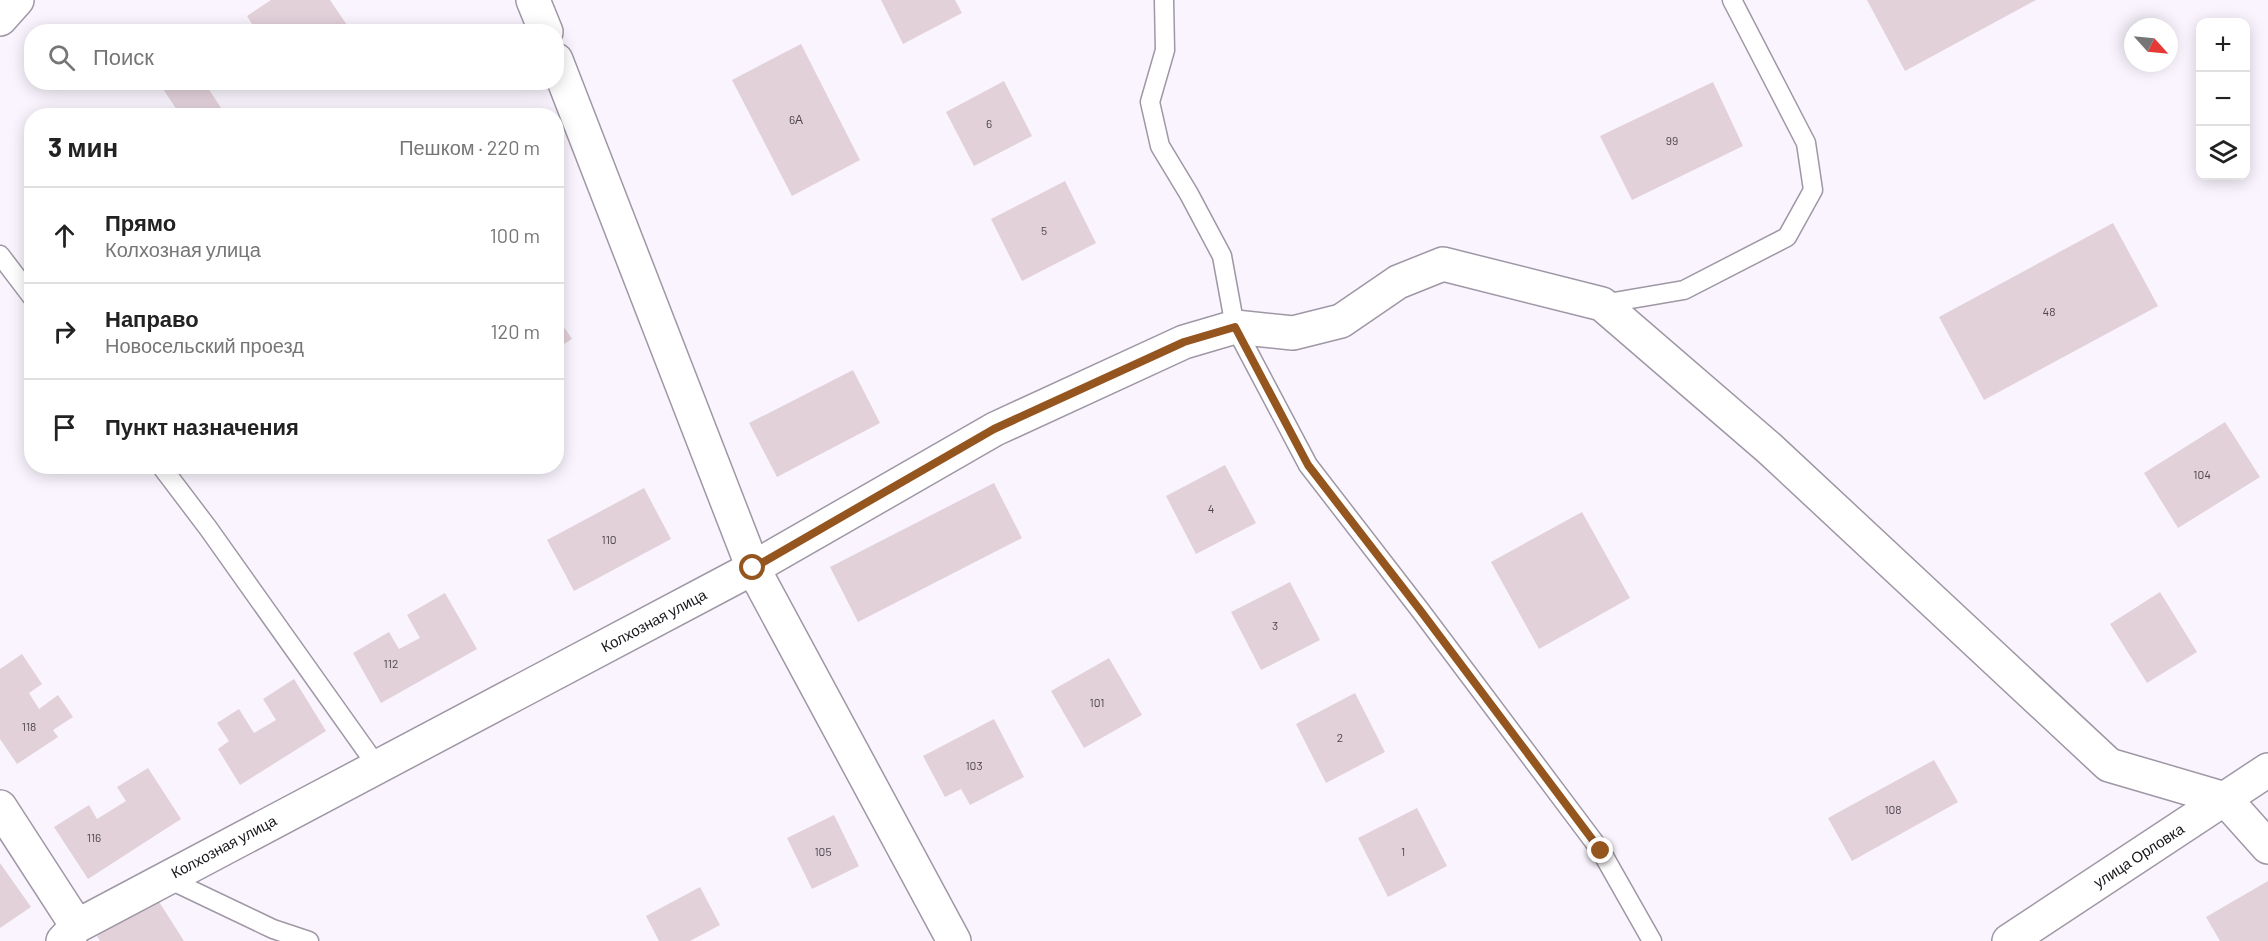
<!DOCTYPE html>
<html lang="ru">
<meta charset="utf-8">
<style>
body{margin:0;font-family:Barlow,sans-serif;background:#f6f6f6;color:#222}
.controls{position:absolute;right:18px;top:18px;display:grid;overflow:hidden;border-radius:12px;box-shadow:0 3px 15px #0003}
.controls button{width:54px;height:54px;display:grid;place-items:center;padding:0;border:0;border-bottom:2px solid #e0e0e0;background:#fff;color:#222;font:30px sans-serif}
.compass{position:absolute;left:2124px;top:18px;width:54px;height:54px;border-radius:50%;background:#fff;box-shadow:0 3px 15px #0003;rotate:117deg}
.stop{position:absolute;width:18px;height:18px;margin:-14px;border:4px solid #95551f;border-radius:50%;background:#fff}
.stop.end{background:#95551f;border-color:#fff;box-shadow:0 2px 6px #0008}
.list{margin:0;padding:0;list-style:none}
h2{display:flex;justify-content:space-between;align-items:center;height:78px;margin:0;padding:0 24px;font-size:26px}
h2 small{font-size:20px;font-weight:400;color:#767676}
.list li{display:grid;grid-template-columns:39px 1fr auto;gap:18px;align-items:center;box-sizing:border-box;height:96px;padding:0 24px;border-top:2px solid #e0e0e0}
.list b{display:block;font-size:22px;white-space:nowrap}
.list p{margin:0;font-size:20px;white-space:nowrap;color:#767676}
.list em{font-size:20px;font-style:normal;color:#767676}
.icon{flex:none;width:33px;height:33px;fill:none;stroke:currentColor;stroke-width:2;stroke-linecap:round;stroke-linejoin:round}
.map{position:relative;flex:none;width:2268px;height:941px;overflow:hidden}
.search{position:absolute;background:#fff;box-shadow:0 3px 15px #0003;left:24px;top:24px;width:540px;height:66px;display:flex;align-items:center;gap:15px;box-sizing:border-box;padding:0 21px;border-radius:24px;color:#767676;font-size:22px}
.panel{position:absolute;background:#fff;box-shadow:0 3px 15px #0003;left:24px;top:108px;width:540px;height:366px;border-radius:24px}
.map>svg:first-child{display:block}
.building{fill:#e3d1da}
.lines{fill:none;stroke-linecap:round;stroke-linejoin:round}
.lane-casing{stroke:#9f97a5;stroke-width:21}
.street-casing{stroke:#9f97a5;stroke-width:36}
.secondary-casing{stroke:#9f97a5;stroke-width:36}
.lane{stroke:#fff;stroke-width:18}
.street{stroke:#fff;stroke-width:33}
.secondary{stroke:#fff;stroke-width:33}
.route{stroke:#95551f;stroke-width:8}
.labels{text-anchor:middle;stroke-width:4.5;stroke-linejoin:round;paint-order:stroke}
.number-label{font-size:12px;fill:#4c454b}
.street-label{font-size:15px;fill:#19161b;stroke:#fff}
</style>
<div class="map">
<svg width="2268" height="941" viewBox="0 0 2268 941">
<rect width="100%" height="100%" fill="#f9f4fd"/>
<path class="building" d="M271,0H330L347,25L338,32H257L247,16Z
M881,0H955L962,13L903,44Z
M1867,0H2036L1905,71Z
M801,44L860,160L792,196L732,80Z
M1004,81L1032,136L974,166L946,112Z
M173,82H204L225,114L222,116H181L163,89Z
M1713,82L1743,146L1632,200L1600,136Z
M1065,181L1096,243L1022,281L991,219Z
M2113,223L2158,306L1984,400L1939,317Z
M556,315L572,339L556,349Z
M853,370L880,423L777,477L749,423Z
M2225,422L2260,477L2178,528L2144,473Z
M1225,465L1256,523L1196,554L1166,496Z
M994,483L1022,538L858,622L830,567Z
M644,488L671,539L574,591L547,540Z
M1582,512L1630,598L1539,649L1491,562Z
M1290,582L1320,640L1261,670L1231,612Z
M2160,592L2197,652L2147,683L2110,624Z
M445,593L477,649L381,703L353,653L389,632L399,649L420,638L407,615Z
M22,654L42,684L29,693L39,709L58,695L73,717L53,730L58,737L17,764L0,739V669Z
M1109,658L1142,715L1084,748L1051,691Z
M294,679L326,731L240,785L218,749L229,741L217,723L239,709L254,733L276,720L263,699Z
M1355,693L1385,752L1326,783L1296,724Z
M994,719L1024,777L970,805L961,789L945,797L923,756Z
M1934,760L1958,802L1852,861L1828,818Z
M148,768L181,819L88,879L54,827L89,805L97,819L126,801L117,787Z
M1417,808L1447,866L1388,897L1358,838Z
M834,815L859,866L812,889L787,838Z
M0,863L31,907L0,928Z
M2268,881V941H2220L2206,917Z
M700,887L720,925L690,941H659L646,916Z
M156,897L184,941H100L97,936Z"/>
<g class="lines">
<g class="lane-casing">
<path id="lane" d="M1164,0L1165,50L1150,102L1160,146L1189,194L1222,256L1235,327L1308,465L1420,610L1601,851L1652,941
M0,255L32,297
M1602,304L1684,290L1787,237L1813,190L1806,143L1732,0
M161,466L208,528L377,766
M166,878L273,929L309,941"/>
</g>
<g class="street-casing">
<path id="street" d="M533,0L546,32
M0,19L17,0
M556,60L753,568L954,941
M0,807L77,926
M63,941L77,926L753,568L995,429L1184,342L1235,327L1293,333L1341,321L1398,282L1443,264L1602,304L1769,448L2109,765L2225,799L2268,847"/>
</g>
<g class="secondary-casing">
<path id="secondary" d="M2009,941L2268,770"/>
</g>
<use href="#lane" class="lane"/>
<use href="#street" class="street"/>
<use href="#secondary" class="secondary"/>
</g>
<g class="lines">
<path class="route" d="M753,568L994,429L1184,342L1235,327L1308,465L1420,610L1601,851"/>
</g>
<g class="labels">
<g class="number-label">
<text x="796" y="124">6А</text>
<text x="989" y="128">6</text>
<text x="1672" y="145">99</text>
<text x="1044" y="235">5</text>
<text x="2049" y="316">48</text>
<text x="2202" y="479">104</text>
<text x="1211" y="513">4</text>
<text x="609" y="544">110</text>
<text x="1275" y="630">3</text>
<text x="391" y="668">112</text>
<text x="1097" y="707">101</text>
<text x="29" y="731">118</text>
<text x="1340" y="742">2</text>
<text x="974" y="770">103</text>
<text x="1893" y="814">108</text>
<text x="94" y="842">116</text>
<text x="823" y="856">105</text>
<text x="1403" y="856">1</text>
</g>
<g class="street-label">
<text transform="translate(654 621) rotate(-28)" y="5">Колхозная улица</text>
<text transform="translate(224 847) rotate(-28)" y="5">Колхозная улица</text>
<text transform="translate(2139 856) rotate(-33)" y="5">улица Орловка</text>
</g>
</g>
</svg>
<div class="controls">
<button>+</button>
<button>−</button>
<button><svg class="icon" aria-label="layers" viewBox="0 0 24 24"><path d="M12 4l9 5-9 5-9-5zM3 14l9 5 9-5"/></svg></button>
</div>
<svg class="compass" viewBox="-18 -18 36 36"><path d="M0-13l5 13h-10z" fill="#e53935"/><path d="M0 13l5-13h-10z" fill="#767676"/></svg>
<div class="stop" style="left:753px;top:568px"></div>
<div class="stop end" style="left:1601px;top:851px"></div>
<div class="search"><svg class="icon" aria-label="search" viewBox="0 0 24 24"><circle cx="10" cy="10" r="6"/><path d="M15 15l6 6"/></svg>Поиск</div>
<section class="panel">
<h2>3 мин<small>Пешком · 220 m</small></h2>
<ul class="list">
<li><svg class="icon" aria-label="ahead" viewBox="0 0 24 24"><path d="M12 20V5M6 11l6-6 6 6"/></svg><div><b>Прямо</b><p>Колхозная улица</p></div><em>100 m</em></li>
<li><svg class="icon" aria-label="right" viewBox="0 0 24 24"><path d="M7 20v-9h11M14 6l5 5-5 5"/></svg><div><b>Направо</b><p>Новосельский проезд</p></div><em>120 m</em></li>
<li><svg class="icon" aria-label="arrive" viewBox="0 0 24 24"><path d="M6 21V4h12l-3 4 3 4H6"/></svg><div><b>Пункт назначения</b></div></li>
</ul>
</section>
</div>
